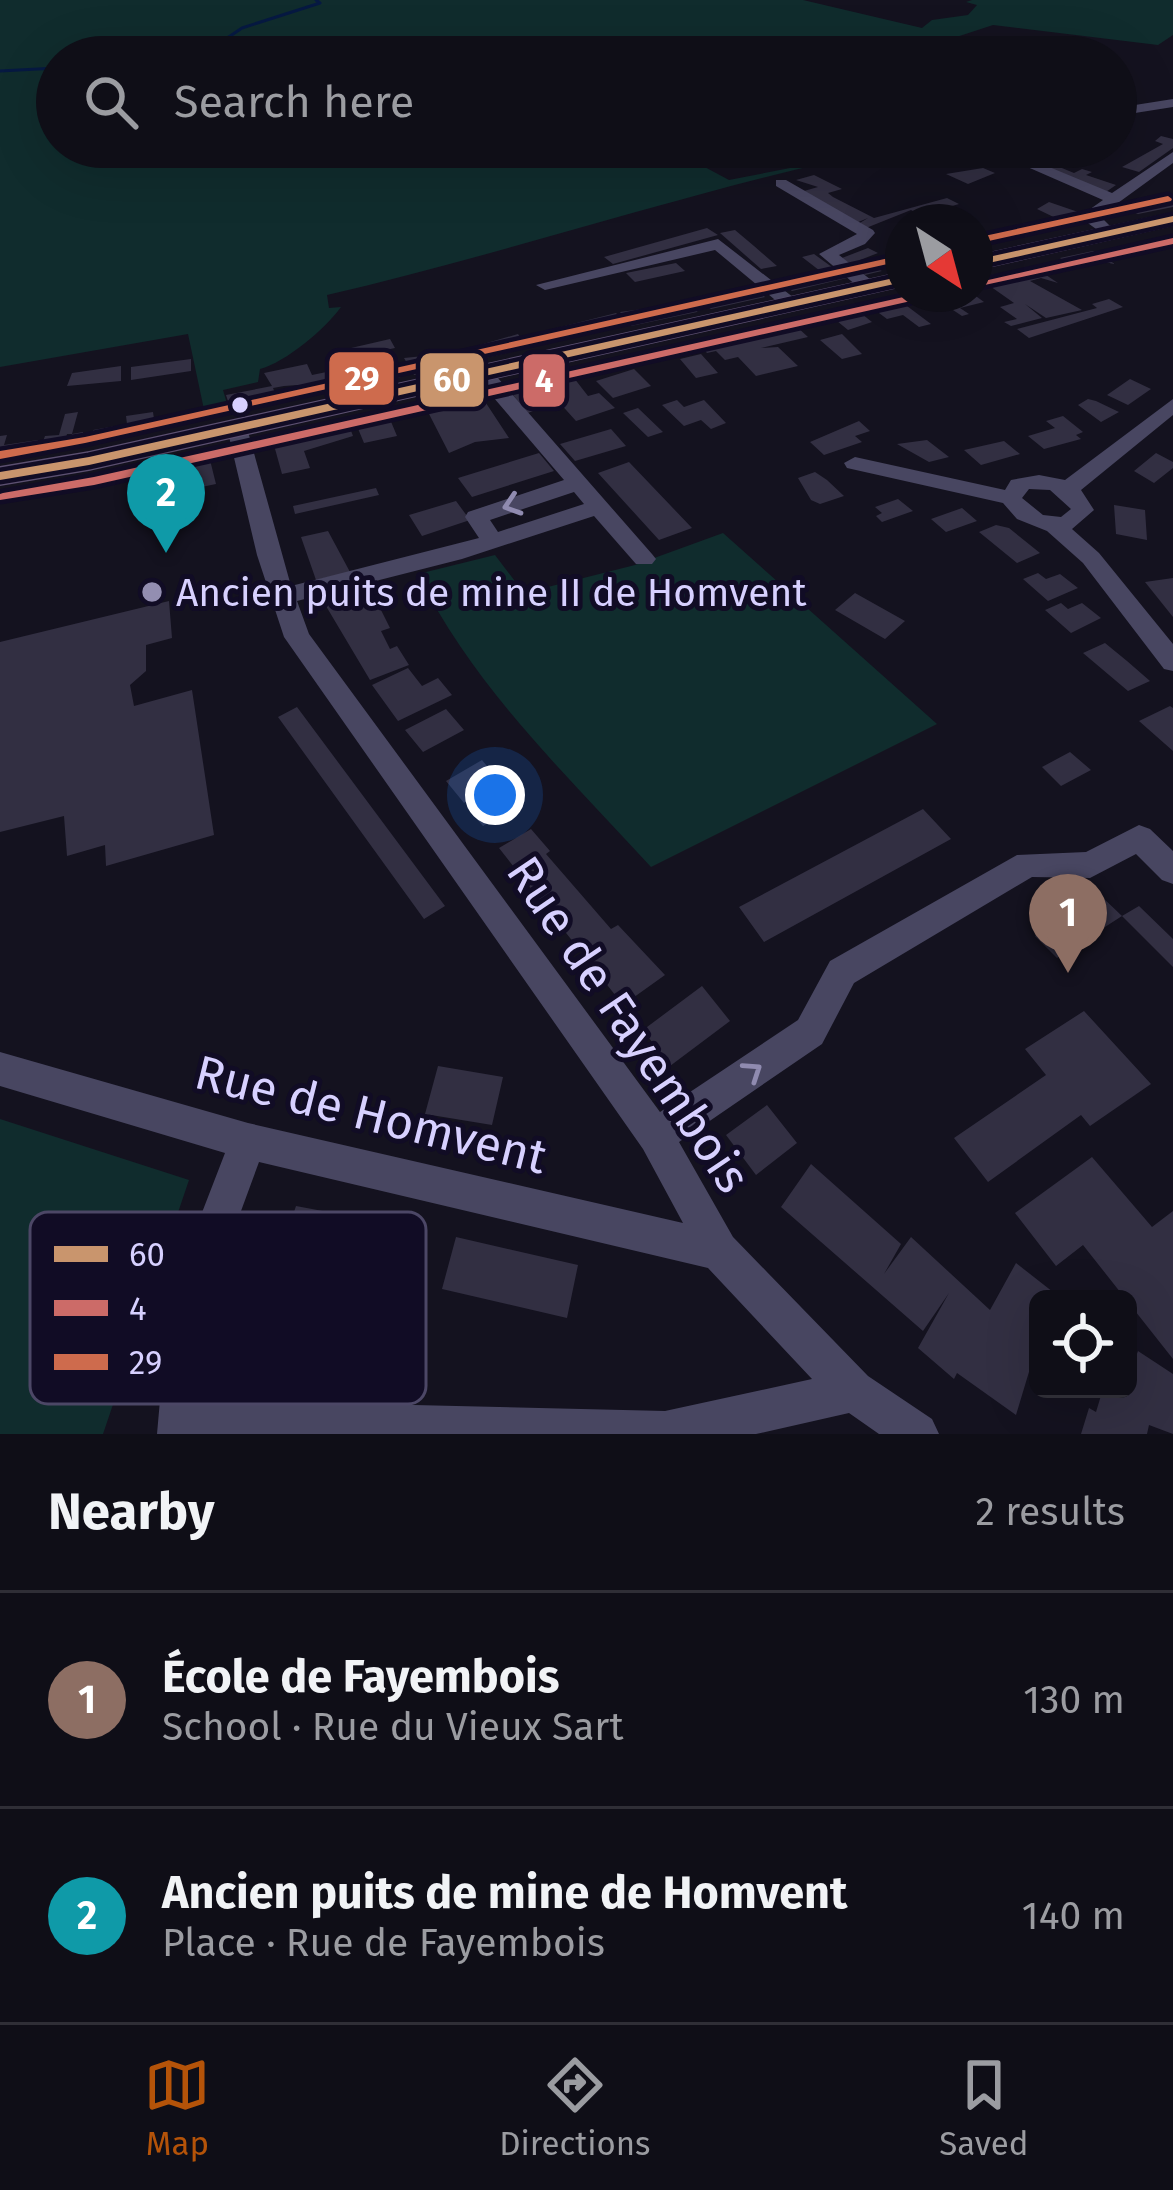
<!DOCTYPE html>
<meta charset="utf-8">
<style>
body{margin:0;font-family:"Fira Sans",sans-serif;background:#1d1c24;color:#f1f3f6}
.controls{position:absolute;right:36px;bottom:36px;display:grid;overflow:hidden;border-radius:18px;box-shadow:0 12px 48px #0002}
.controls button{width:108px;height:108px;display:grid;place-items:center;padding:0;border:0;border-bottom:3px solid #2f2e36;background:#0f0e17;color:#f1f3f6;font:60px sans-serif}
.compass{position:absolute;left:885px;top:204px;width:108px;height:108px;border-radius:50%;background:#0f0e17;box-shadow:0 12px 48px #0002;rotate:144deg}
.you{position:absolute;left:495px;top:795px;width:42px;height:42px;margin:-30px;border:9px solid #fff;border-radius:50%;background:#1a73e8;box-shadow:0 0 0 18px #1a73e833}
.badge{display:grid;place-items:center;width:78px;height:78px;border-radius:50%;background:#b45309;color:#fff;font-size:39px;font-weight:700}
.pin{position:absolute;translate:-50% -99px;filter:drop-shadow(0 3px 6px #0008)}
.pin::after{content:'';position:absolute;top:63px;width:42px;height:36px;background:inherit;clip-path:polygon(0 0,100% 0,50% 100%)}
.list{margin:0;padding:0;list-style:none}
h2{display:flex;justify-content:space-between;align-items:center;height:156px;margin:0;padding:0 48px;font-size:51px}
h2 small{font-size:39px;font-weight:400;color:#9b9ca1}
.list li{display:grid;grid-template-columns:78px 1fr auto;gap:36px;align-items:center;box-sizing:border-box;height:216px;padding:0 48px;border-top:3px solid #2f2e36}
.list b{display:block;font-size:45px;white-space:nowrap}
.list p{margin:0;font-size:39px;white-space:nowrap;color:#9b9ca1}
.list em{font-size:39px;font-style:normal;color:#9b9ca1}
.icon{flex:none;width:66px;height:66px;fill:none;stroke:currentColor;stroke-width:2;stroke-linecap:round;stroke-linejoin:round}
.map{position:relative;flex:none;width:1173px;height:1434px;overflow:hidden}
.search{position:absolute;background:#0f0e17;box-shadow:0 12px 48px #0002;left:36px;right:36px;top:36px;height:132px;display:flex;align-items:center;gap:30px;box-sizing:border-box;padding:0 42px;border-radius:66px;color:#9b9ca1;font-size:45px}
.sheet{height:588px;background:#0f0e17}
nav{display:flex;justify-content:space-around;align-items:center;box-sizing:border-box;height:168px;border-top:3px solid #2f2e36;background:#0f0e17;font-size:33px;color:#9b9ca1}
nav a{display:grid;justify-items:center;gap:6px}
nav .on{color:#b45309}
.map>svg:first-child{display:block}
.green{fill:#102c2d}
.lines{fill:none;stroke-linecap:round;stroke-linejoin:round}
.stream{stroke:#061942;stroke-width:3}
.building{fill:#322f42}
.street{fill:#484661;fill-rule:evenodd}
.primary{fill:#5c5071;fill-rule:evenodd}
.bus-1-casing{stroke:#110c25;stroke-width:9}
.bus-2-casing{stroke:#110c25;stroke-width:9}
.bus-3-casing{stroke:#110c25;stroke-width:9}
.bus-1{fill:#c9956d;fill-rule:evenodd}
.bus-2{fill:#cc6b68;fill-rule:evenodd}
.bus-3{fill:#ce6b4d;fill-rule:evenodd}
.oneway{stroke:#908bb0}
.bus-dot{fill:#d7d0ff;stroke:#110c25;stroke-width:4.5}
.poi-dot{fill:#938eb1;stroke:#110c25;stroke-width:4.5}
.labels{text-anchor:middle;stroke-width:10;stroke-linejoin:round;paint-order:stroke}
.poi-label{font-size:39px;fill:#d7d0ff;stroke:#110c25;text-anchor:start}
.near-street-label{font-size:48px;fill:#d7d0ff;stroke:#110c25}
.key{fill:#110c25;stroke:#4c4766;stroke-width:3}
.key-label{font-size:33px;fill:#d7d0ff}
.line-badge{stroke:#110c25;stroke-width:4.5}
.badge-label{font-size:33px;text-anchor:middle;font-weight:bold;fill:#fff}
</style>
<div class="map">
<svg width="1173" height="1434" viewBox="0 0 1173 1434">
<rect width="100%" height="100%" fill="#14121f"/>
<path class="green" d="M0,0H803L922,28L932,20L968,15L977,5L966,2L972,0H1173V35L1158,45L993,25L923,48L886,41L861,46L867,49L846,57H57V147H707L724,156L701,165L729,180L892,148C701,187 517,251 327,295L329,308L341,307C324,330 286,362 260,369L258,382L223,390L230,414L206,419L188,334L0,367Z
M723,533L937,724L651,867C566,774 474,688 418,574L495,555L524,593L635,565Z
M0,1119L189,1180L103,1434H0Z"/>
<g class="lines">
<path class="stream" d="M214,47L222,57
M142,57L214,47L242,28L320,3L316,0
M0,71L57,68"/>
</g>
<path class="building" d="M1161,136L1173,139V148L1139,172L1122,167L1163,144L1155,141Z
M775,147H780L776,152L781,154L791,152L803,160L771,167L743,161L775,156L765,149Z
M1057,166L1074,173L1082,169L1092,172L1086,175L1116,185L1103,194L1045,170Z
M983,168L995,173L968,184L946,174Z
M814,175L842,189L828,193L833,197L874,218L947,198L959,204L920,215L911,210L866,228L858,224L868,218L856,223L804,191L818,187L796,180Z
M1173,196V207L1138,214L1119,207L1129,200L1145,204Z
M1049,202L1081,213L1066,223L1037,209Z
M707,228L718,235L613,264L604,257Z
M735,230L754,246L777,266L761,269L720,233Z
M868,248L878,253L860,260L882,271L865,275L842,258Z
M1093,251L1115,264L1099,261L1073,267L1060,258Z
M814,254L847,278L792,291L781,282L824,274L802,257Z
M676,263L685,271L635,282L626,273Z
M1034,267L1058,283L1041,278L1030,281L1082,310L1046,318L1025,304L1042,318L1011,326L1004,322L1017,319L1000,307L1014,303L987,284L975,285V278Z
M756,288L765,297L711,309L697,301Z
M929,294H973L984,302L960,308L969,314L962,316Z
M1109,299L1123,307L1029,338L1017,329L1097,308L1092,304Z
M899,300L931,324L919,327L903,315L887,319L871,307Z
M688,303L699,308L697,312L631,326L620,312Z
M858,311L872,322L848,330L837,321L842,320L837,316Z
M616,313L625,323L597,329L599,332L537,346L529,335Z
M796,326L808,337L761,348L778,347L798,366L756,376L738,357L725,360L716,351L707,353L696,341L717,336L725,343Z
M518,334L528,348L481,359L473,347Z
M842,334L862,354L842,359L820,340Z
M390,339L395,348L371,353L379,367L393,364L401,377L303,397L298,385L284,386L273,388L278,400L231,410L226,395L272,386L264,373L307,364L312,375L341,369L359,362L351,348Z
M444,354L452,366L414,375L404,358Z
M701,354L718,373L696,378L680,359Z
M191,359V371L131,380V367Z
M121,366V381L67,386L72,373Z
M634,369L651,386L613,398L596,381Z
M548,375L555,382L574,378L588,396L599,393L615,408L576,421L558,401L528,413L509,390L514,382Z
M1130,379L1151,389L1128,405L1107,395Z
M1088,399L1096,401L1119,412L1101,422L1078,405Z
M484,400L509,438L475,442L449,453L428,412L450,403Z
M677,400L684,407L704,400L726,423L711,429L701,420L684,426L662,405Z
M638,408L663,432L648,437L623,413Z
M78,412L72,434L83,432L84,446L68,449L72,434H67L63,450L38,455L45,436L59,435L65,414Z
M153,412L154,419L164,417L166,428L94,444L93,430L127,424L126,416Z
M387,412L397,436L364,443L354,419Z
M1063,416L1083,432L1076,435L1081,439L1044,449L1028,436L1055,428L1046,421Z
M347,420L353,436L304,451L310,468L282,474L272,438Z
M859,421L870,431L855,436L862,442L824,455L810,442Z
M611,429L626,446L575,461L560,444Z
M7,435L4,445L38,440L36,455L0,460V436Z
M927,440L949,457L929,462L897,444Z
M1004,441L1020,454L981,465L964,450Z
M539,453L554,471L472,497L458,478Z
M1156,453L1173,462V468L1154,483L1134,471Z
M210,460L216,484L192,489L187,465Z
M629,462L692,528L659,540L598,473Z
M815,472L827,480L844,496L820,504L811,500L798,478Z
M376,488L379,495L295,514L293,506Z
M898,499L913,511L882,522L876,516L882,513L875,507Z
M456,501L470,520L422,536L409,515Z
M1114,505L1145,510L1147,540L1116,534Z
M962,508L977,521L946,532L931,519Z
M996,525L1009,528L1040,553L1017,563L979,532Z
M328,531L350,572L316,580L301,537Z
M1038,573L1046,579L1060,574L1078,588L1048,601L1023,579Z
M1173,578V617L1145,582Z
M356,590L368,610L379,606L390,628L381,631L390,649L397,646L409,665L370,680L323,601Z
M855,593L905,621L885,639L835,610Z
M169,601L172,638L146,645V671L130,685L134,706L192,690L214,835L106,866L105,845L67,856L64,816L0,832V642Z
M1061,603L1068,609L1082,603L1101,618L1071,633L1045,610Z
M1105,643L1127,661L1150,681L1128,691L1083,653Z
M408,668L422,686L438,678L452,695L398,721L372,685Z
M1170,706L1173,708V751L1139,721Z
M297,707L445,906L424,919L278,717Z
M446,709L464,730L423,752L405,730Z
M1070,752L1091,770L1061,786L1042,767Z
M482,760L501,783L464,803L446,781Z
M500,789L515,807L483,826L467,808Z
M923,809L951,839L764,942L739,907Z
M531,829L550,851L546,854L611,929L618,925L665,975L623,1005L499,848Z
M1100,895L1122,916L1139,906L1173,939V967L1122,916L1057,958L1035,936Z
M702,986L730,1021L670,1066L643,1030Z
M1084,1011L1151,1084L1090,1126L1081,1115L988,1182L954,1138L1046,1075L1025,1049Z
M438,1066L503,1077L492,1125L425,1114Z
M767,1105L797,1143L756,1175L726,1135Z
M1092,1157L1152,1227L1173,1211V1359L1083,1245L1056,1266L1015,1213Z
M811,1164L901,1244L884,1274L911,1237L990,1310L1016,1263L1053,1292L1051,1299H1038V1342L1016,1415L957,1373L954,1379L918,1348L949,1293L923,1331L781,1207Z
M296,1206L413,1228L399,1279L279,1256Z
M456,1237L578,1265L567,1318L442,1289Z
M1138,1351L1173,1374V1434L1149,1425L1147,1434H1081L1089,1408L1096,1412L1103,1389H1128V1354L1135,1359Z"/>
<g class="lines">
<path class="street" d="M1173,99V107L1116,116V108Z
M982,147H1001L1112,193L1173,152V163L1100,216L1118,234L1110,239L1085,221L1086,212L1103,200Z
M776,180H786L873,230L875,233L865,244L839,255L875,283V291H863L819,254L857,234L776,186Z
M718,239L798,301V309H786L715,250L545,290L536,285Z
M483,367L490,369L652,554L656,559L652,564H636L594,516L462,559L297,601L309,634L660,1112L798,1020L830,961L1017,855L1086,852L1139,825L1150,829L1173,851V884L1162,880L1136,854L1090,878L1032,877L854,983L822,1044L679,1142L733,1237L868,1376L932,1419L939,1434H879L849,1413L756,1434H157L169,1298L225,1153L0,1086V1052L248,1123L683,1223L643,1149L284,637L257,555L227,428L237,422L247,428L291,586L479,538L465,517L468,512L564,480L476,377L473,373ZM574,492L584,504L498,532L490,520ZM259,1162L708,1268L812,1379L665,1411L203,1400L209,1298Z
M1173,399V415L1081,490L1094,510L1072,529L1099,553L1173,644V671L1164,669L1083,563L1047,531L1017,519L1003,503L847,468L844,463L855,457L1005,490L1011,480L1039,475L1065,480ZM1029,489L1050,490L1071,509L1061,517L1043,515L1022,498Z"/>
<path class="primary" d="M1173,212V226L975,271V255Z
M903,271V287L89,471L0,486V466L89,451Z"/>
<g class="bus-1-casing">
<path id="bus-1" d="M1173,216V222L975,266V260Z
M903,276V282L89,465L0,480V472L89,457Z"/>
</g>
<g class="bus-2-casing">
<path id="bus-2" d="M1173,238V244L980,286L975,283Z
M908,296L911,297V301L94,485L0,500V494L3,493L94,477Z"/>
</g>
<g class="bus-3-casing">
<path id="bus-3" d="M1168,196L1172,199L1171,201L975,244V238Z
M898,256L901,257V261L85,443L0,459V451L85,437Z"/>
</g>
<use href="#bus-1" class="bus-1"/>
<use href="#bus-2" class="bus-2"/>
<use href="#bus-3" class="bus-3"/>
</g>
<defs><path id="oneway-chevron" d="M-2-3.5L2.5 0L-2 3.5" fill="none" stroke-width="1.6" stroke-linecap="round" stroke-linejoin="round" transform="scale(3)"/></defs>
<g class="oneway">
<use href="#oneway-chevron" transform="translate(512 505) rotate(162)"/>
<use href="#oneway-chevron" transform="translate(753 1071) rotate(-34)"/>
</g>
<circle class="bus-dot" cx="240" cy="405" r="10"/>
<circle class="poi-dot" cx="152" cy="592" r="12"/>
<g class="labels">
<g class="poi-label">
<text x="176" y="606">Ancien puits de mine II de Homvent</text>
</g>
<g class="near-street-label">
<text transform="translate(629 1024) rotate(56)" y="17">Rue de Fayembois</text>
<text transform="translate(371 1114) rotate(14)" y="17">Rue de Homvent</text>
</g>
</g>
<rect x="30" y="1212" width="396" height="192" rx="18" class="key"/>
<rect x="54" y="1246" width="54" height="16" fill="#c9956d"/>
<rect x="54" y="1300" width="54" height="16" fill="#cc6b68"/>
<rect x="54" y="1354" width="54" height="16" fill="#ce6b4d"/>
<g class="key-label">
<text x="129" y="1266">60</text>
<text x="129" y="1320">4</text>
<text x="129" y="1374">29</text>
</g>
<g class="line-badge">
<rect x="327" y="350" width="69" height="57" rx="12" fill="#ce6b4d"/>
<rect x="418" y="351" width="68" height="58" rx="12" fill="#c9956d"/>
<rect x="521" y="352" width="46" height="57" rx="12" fill="#cc6b68"/>
</g>
<g class="badge-label">
<text x="362" y="390">29</text>
<text x="452" y="391">60</text>
<text x="544" y="392">4</text>
</g>
</svg>
<div class="controls">
<button><svg class="icon" aria-label="locate" viewBox="0 0 24 24"><circle cx="12" cy="12" r="6"/><path d="M12 2v4M12 18v4M2 12h4M18 12h4"/></svg></button>
</div>
<svg class="compass" viewBox="-18 -18 36 36"><path d="M0-13l5 13h-10z" fill="#e53935"/><path d="M0 13l5-13h-10z" fill="#9b9ca1"/></svg>
<div class="you"></div>
<div class="pin badge" style="left:1068px;top:973px;background:#8d6e63">1</div>
<div class="pin badge" style="left:166px;top:553px;background:#0f9aa8">2</div>
<div class="search"><svg class="icon" aria-label="search" viewBox="0 0 24 24"><circle cx="10" cy="10" r="6"/><path d="M15 15l6 6"/></svg>Search here</div>
</div>
<section class="sheet">
<h2>Nearby<small>2 results</small></h2>
<ul class="list">
<li><span class="badge" style="background:#8d6e63">1</span><div><b>École de Fayembois</b><p>School · Rue du Vieux Sart</p></div><em>130 m</em></li>
<li><span class="badge" style="background:#0f9aa8">2</span><div><b>Ancien puits de mine de Homvent</b><p>Place · Rue de Fayembois</p></div><em>140 m</em></li>
</ul>
</section>
<nav>
<a class="on"><svg class="icon" aria-label="map" viewBox="0 0 24 24"><path d="M3 6l6-2 6 2 6-2v14l-6 2-6-2-6 2zM9 4v14M15 6v14"/></svg>Map</a>
<a><svg class="icon" aria-label="directions" viewBox="0 0 24 24"><path d="M12 3l9 9-9 9-9-9zM9 14v-3h6M13 9l2 2-2 2"/></svg>Directions</a>
<a><svg class="icon" aria-label="saved" viewBox="0 0 24 24"><path d="M7 4h10v16l-5-4-5 4z"/></svg>Saved</a>
</nav>
